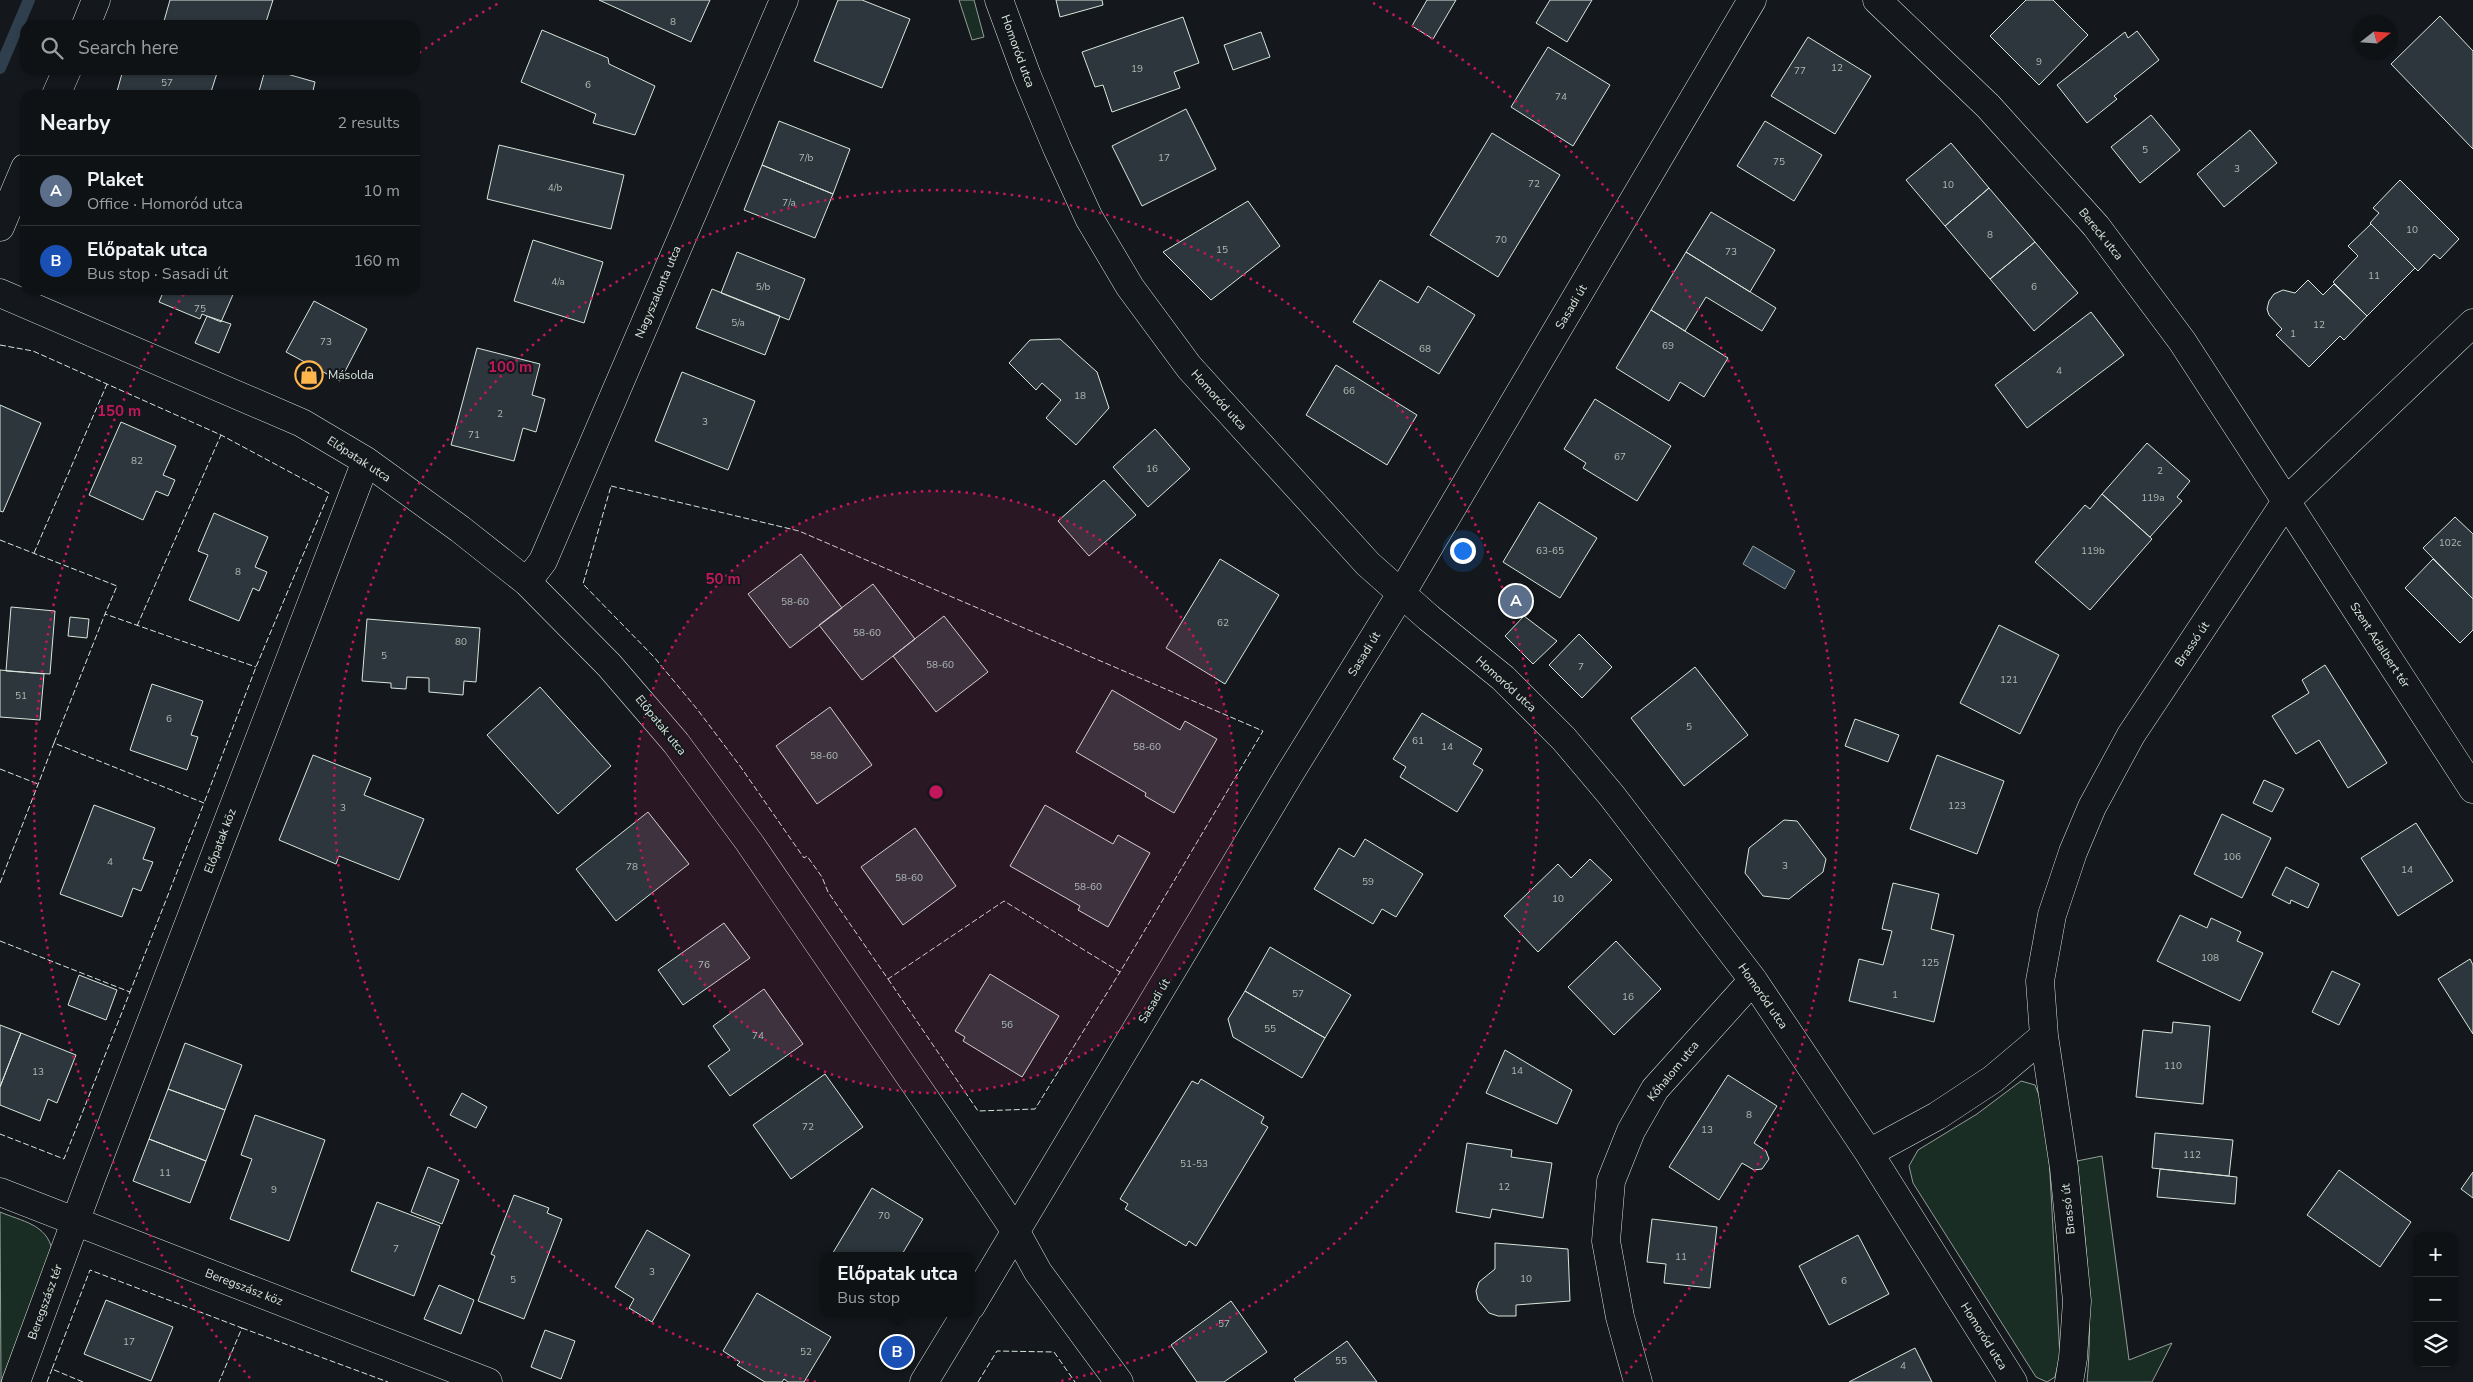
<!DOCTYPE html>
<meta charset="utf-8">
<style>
body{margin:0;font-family:"Nunito Sans",sans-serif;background:#1d2022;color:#f1f3f6}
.controls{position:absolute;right:15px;bottom:15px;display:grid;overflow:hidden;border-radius:10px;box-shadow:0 1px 4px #0004}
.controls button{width:45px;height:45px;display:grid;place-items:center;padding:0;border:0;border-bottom:1px solid #2f3234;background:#0f1215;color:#f1f3f6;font:25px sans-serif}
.compass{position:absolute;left:2353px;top:15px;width:45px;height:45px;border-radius:50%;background:#0f1215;box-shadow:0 1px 4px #0004;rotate:73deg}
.you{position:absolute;left:1462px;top:550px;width:18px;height:18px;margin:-12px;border:4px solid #fff;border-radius:50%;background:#1a73e8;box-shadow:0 0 0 8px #1a73e833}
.badge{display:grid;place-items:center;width:32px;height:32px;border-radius:50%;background:#ffb74d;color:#fff;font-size:16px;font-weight:700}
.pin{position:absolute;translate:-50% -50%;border:2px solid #fff;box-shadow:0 1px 5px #0006}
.popup{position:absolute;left:820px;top:1252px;width:155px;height:65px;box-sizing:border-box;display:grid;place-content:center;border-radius:10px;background:#0f1215;filter:drop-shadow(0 1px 4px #0005);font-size:16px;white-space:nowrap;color:#9b9ea0}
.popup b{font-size:19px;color:#f1f3f6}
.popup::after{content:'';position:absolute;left:50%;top:100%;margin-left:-10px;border:10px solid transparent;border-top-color:#0f1215}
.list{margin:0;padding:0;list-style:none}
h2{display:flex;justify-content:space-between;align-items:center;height:65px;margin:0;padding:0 20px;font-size:21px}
h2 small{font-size:16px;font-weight:400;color:#9b9ea0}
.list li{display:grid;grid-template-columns:32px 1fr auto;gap:15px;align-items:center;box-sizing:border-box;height:70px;padding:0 20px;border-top:1px solid #2f3234}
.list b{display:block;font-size:19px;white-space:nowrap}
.list p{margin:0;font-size:16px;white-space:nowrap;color:#9b9ea0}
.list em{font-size:16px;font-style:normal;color:#9b9ea0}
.icon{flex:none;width:28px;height:28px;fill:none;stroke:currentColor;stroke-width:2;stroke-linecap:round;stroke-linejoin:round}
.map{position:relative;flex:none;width:2473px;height:1382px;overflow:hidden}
.search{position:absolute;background:#0f1215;box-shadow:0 1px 4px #0004;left:20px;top:20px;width:400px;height:55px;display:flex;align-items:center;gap:12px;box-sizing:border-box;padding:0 18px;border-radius:15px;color:#9b9ea0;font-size:19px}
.panel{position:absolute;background:#0f1215;box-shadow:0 1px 4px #0004;left:20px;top:90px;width:400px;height:205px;border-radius:15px}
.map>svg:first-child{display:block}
.green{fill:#1a2d24;stroke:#939e99}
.water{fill:#2f3f4d;stroke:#939e99}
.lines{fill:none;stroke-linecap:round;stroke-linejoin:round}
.stream{stroke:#2f3f4d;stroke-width:12}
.building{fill:#2c363c;stroke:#d8e6dc}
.minor-casing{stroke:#d8e6dc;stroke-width:29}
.minor{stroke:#14181c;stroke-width:28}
.fence{stroke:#d8e6dc;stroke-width:1;stroke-dasharray:6 2.5;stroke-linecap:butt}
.ring{fill:none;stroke:#c2185b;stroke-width:2.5;stroke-dasharray:2.5 5}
.labels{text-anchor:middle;stroke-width:4;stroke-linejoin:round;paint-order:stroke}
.number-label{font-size:10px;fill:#adbab4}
.street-label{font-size:12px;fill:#d8e6dc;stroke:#14181c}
.poi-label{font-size:12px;fill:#d8e6dc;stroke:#14181c;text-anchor:start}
.centre{fill:#c2185b;stroke:#14181c;stroke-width:2.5}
.ring-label{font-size:15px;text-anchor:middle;font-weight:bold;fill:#c2185b;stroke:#14181c;stroke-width:4;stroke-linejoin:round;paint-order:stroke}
</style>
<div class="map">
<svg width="2473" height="1382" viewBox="0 0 2473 1382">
<rect width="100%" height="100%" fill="#14181c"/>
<path class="green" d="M959,0H974L984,37L972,40Z
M2021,1081L2035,1085L2040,1098L2049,1156L2060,1357L2055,1377L2047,1382L2036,1377L1913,1183L1909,1166L1918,1150L1977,1114Z
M2102,1156L2129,1360L2172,1343L2152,1382H2087C2094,1308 2085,1234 2077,1161Z
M0,1212C21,1221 47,1224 52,1250L1,1382Z"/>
<path class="water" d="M1753,546L1795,571L1785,589L1743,564Z"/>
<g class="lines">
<path class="stream" d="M0,68L29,0"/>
</g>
<path class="building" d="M170,0H273L265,25H177L164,21Z
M599,0H710L691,42Z
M838,0H862L910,19L882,88L814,61Z
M1056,0H1102L1103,5L1060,17Z
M1427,0H1456L1433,39L1412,26Z
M1550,0H1592L1567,42L1536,23Z
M2026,0H2053L2088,35L2039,85L1990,36Z
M2440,16L2473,51V149L2391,64Z
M1183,17L1199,63L1174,72L1180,88L1112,112L1103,85L1095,87L1082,52Z
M542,30L608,58L609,64L655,86L635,135L593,123L596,114L521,82Z
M2137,31L2159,60L2114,96L2117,99L2087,123L2057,85L2125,32L2128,38Z
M1261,32L1270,57L1233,70L1224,45Z
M1808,37L1871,76L1835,134L1771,96Z
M1548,47L1610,85L1573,146L1511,107Z
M123,70H218L210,95H116Z
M265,70H273L315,82L312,95H258Z
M1186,109L1216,169L1142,206L1112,146Z
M2151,115L2180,150L2140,183L2111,147Z
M779,121L850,149L833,194L762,165Z
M1765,121L1822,155L1794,201L1737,166Z
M2250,130L2277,163L2224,207L2197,174Z
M1492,133L1560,175L1498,277L1430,235Z
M1951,143L1989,188L1945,226L1906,180Z
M499,145L624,175L611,229L487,199Z
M762,165L833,194L815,238L744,210Z
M2400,180L2459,239L2440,259L2434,254L2418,271L2370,223L2379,213L2373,208Z
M1989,188L2035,242L1990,279L1945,226Z
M1248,201L1280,246L1211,300L1163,252Z
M1711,212L1775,250L1750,292L1686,252Z
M2371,224L2415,268L2367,316L2333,282L2358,256L2348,246Z
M533,240L603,262L584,323L514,301Z
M2035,242L2078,293L2034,331L1990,279Z
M737,252L805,279L789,320L721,293Z
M1686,252L1776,308L1762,331L1706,297L1685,331L1651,310Z
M1380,280L1418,303L1428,286L1475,315L1439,374L1353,322Z
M2308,280L2323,295L2334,284L2367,316L2344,340L2340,336L2309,367L2276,335L2282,329L2269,315L2267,309L2269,301L2274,294L2283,290L2295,293Z
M712,289L780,316L765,355L696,328Z
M164,290H235L221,322L202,314L200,319L159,302Z
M314,301L367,329L340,381L286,352Z
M1651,310L1728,358L1704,397L1680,382L1669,401L1616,368Z
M2091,312L2124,355L2027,428L1995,385Z
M207,316L231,324L219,353L195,343Z
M1060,339L1097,372L1109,408L1076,445L1046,418L1061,400L1042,383L1036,390L1009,363L1030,340Z
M477,348L540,364L532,395L545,399L536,432L523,428L514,461L451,445Z
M1336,365L1417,415L1387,465L1306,415Z
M682,372L755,401L728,470L655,441Z
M1595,399L1671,446L1637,501L1583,468L1586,463L1564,449Z
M0,405L41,423L3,512L0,511Z
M121,422L176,446L163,475L175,480L168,496L156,491L143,520L89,495Z
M1155,429L1190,469L1148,507L1113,467Z
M2147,443L2190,481L2177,497L2182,501L2150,537L2102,494Z
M1104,480L1136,515L1089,556L1058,521Z
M2102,494L2152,539L2090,610L2035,562L2085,505L2090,509Z
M1539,502L1597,538L1560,598L1503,562Z
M214,513L268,537L255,567L267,572L259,591L253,588L239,621L189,600L208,555L198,551Z
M2455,517L2473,534V599L2423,548Z
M801,554L842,608L790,648L748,594Z
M1220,559L1279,595L1225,684L1166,648Z
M2433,559L2473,599V630L2460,643L2405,588Z
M873,584L915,639L862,680L819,625Z
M11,607L55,611L50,674L6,671Z
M944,616L988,672L936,712L893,656Z
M1524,616L1557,641L1533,664L1505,636Z
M70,617L89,619L87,638L68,636Z
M367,619L480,628L476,682L464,681L463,695L429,692V678L407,677L406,689L391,688V683L362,681Z
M1999,625L2059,655L2020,734L1960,703Z
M1579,634L1612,667L1582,698L1549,665Z
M2325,665L2387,763L2348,788L2319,740L2296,754L2272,716L2309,693L2302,680Z
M1695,667L1748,735L1684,786L1631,718Z
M0,670L44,674L40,720L0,717Z
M152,684L203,701L191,735L198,737L187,770L130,750Z
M540,687L611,766L558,814L487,735Z
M1112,690L1180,730L1185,721L1217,739L1174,813L1145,796L1146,793L1076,752Z
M830,707L872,765L817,804L776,746Z
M1422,713L1482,749L1473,764L1483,770L1457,812L1400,777L1406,767L1393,759Z
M1855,719L1899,735L1888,762L1845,746Z
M313,755L371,778L364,795L424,819L399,880L339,856L336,864L279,840Z
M1937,755L2004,781L1977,854L1910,829Z
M2264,780L2284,789L2272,812L2253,803Z
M94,805L155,828L143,859L153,862L141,891L133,888L122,917L60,894Z
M1045,805L1113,844L1118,835L1150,853L1108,927L1078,910L1080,906L1010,866Z
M648,812L689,864L616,921L576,869Z
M2222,814L2271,838L2242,898L2194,874Z
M1784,820L1797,821L1826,859L1823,872L1789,899L1763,896L1745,873L1749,848Z
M2416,823L2453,881L2398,916L2361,858Z
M915,828L956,886L903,925L861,867Z
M1365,839L1423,874L1396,917L1382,909L1373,924L1314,889L1339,848L1354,857Z
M1590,859L1612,880L1538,952L1504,916L1558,864L1571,878Z
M2286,867L2319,884L2308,908L2291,900L2290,904L2272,895Z
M1893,883L1939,894L1931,929L1954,935L1934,1022L1849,1001L1859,959L1883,965L1892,931L1882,929Z
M2180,915L2207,928L2211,918L2241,932L2237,941L2263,953L2240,1001L2157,961Z
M724,923L750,958L683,1005L658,970Z
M1616,941L1661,989L1614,1035L1568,987Z
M1270,947L1351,995L1325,1038L1245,991Z
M2470,959L2473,965V1034L2438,979Z
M2332,971L2360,984L2339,1025L2312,1012Z
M990,974L1059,1016L1022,1077L963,1041L965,1037L955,1031Z
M79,975L117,990L106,1020L68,1005Z
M764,989L803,1044L730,1096L708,1066L730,1050L713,1026Z
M1245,991L1325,1038L1302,1078L1233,1037L1228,1019Z
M2173,1022L2210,1026L2203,1104L2136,1097L2143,1030L2172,1033Z
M0,1025L21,1033L0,1087Z
M21,1033L76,1055L57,1103L48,1099L40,1121L0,1105V1087Z
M185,1043L242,1065L225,1110L168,1089Z
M1505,1050L1572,1090L1557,1124L1486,1093Z
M825,1074L863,1127L791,1179L753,1125Z
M1728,1075L1777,1106L1754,1143L1766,1151L1769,1159L1762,1169L1754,1170L1742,1163L1719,1200L1669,1167Z
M1201,1079L1264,1117L1261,1123L1268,1127L1196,1246L1189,1241L1186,1246L1125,1209L1128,1204L1120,1199L1192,1081L1198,1084Z
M168,1089L225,1110L206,1161L149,1139Z
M462,1093L487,1107L476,1128L450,1115Z
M255,1115L325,1140L289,1241L230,1219L252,1159L241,1155Z
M2155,1133L2233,1140L2229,1176L2152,1168Z
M149,1139L206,1161L190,1203L133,1181Z
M1467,1143L1512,1150L1511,1157L1552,1163L1543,1218L1492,1209L1490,1218L1456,1212Z
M428,1167L459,1180L442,1224L411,1212Z
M2160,1169L2237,1177L2235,1204L2157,1197Z
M2339,1170L2411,1222L2380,1267L2307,1215Z
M2473,1172V1198L2461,1189Z
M872,1188L923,1219L901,1256H831Z
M514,1195L549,1208L547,1213L562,1219L524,1319L478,1301L495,1256L491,1254Z
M377,1202L440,1226L414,1296L351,1271Z
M1652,1219L1717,1227L1710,1288L1664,1283L1666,1264L1647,1262Z
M647,1230L690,1255L652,1322L629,1308L634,1299L615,1287Z
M1858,1235L1889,1294L1829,1325L1799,1266Z
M1495,1243L1568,1249L1570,1301L1516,1305V1316H1498L1489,1313L1478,1300L1476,1291L1479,1282L1495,1269Z
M439,1285L474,1300L461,1334L424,1319Z
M757,1293L831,1337L804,1382H788L784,1379L782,1382H765L737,1365L740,1362L723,1351Z
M106,1300L173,1327L151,1381L84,1354Z
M1231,1301L1267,1352L1224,1382H1197L1171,1345Z
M545,1330L575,1341L561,1379L531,1367Z
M1347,1341L1377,1382H1296L1294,1379Z
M1915,1348L1932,1382H1849Z"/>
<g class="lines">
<g class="minor-casing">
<path id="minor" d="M999,0L1027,76L1057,148L1089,218L1130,287L1189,367L1368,564L1429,618L1503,678L1564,739L1612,796L1753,980L1869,1153L2013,1382
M1877,0L1988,106L2096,226L2182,341L2473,789
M86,25L96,0
M56,95L67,70
M0,227L25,168
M0,293L302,423L366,461L460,529L527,582L609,665L676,743L749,842L992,1196L1016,1232L1038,1272L1119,1382
M527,582L543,561L784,0
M1869,1153L1937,1116L1993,1079L2044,1036
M0,1192L488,1382
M971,1306L1290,773L1401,594L1752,0
M16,1382L91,1179L366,461
M924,1382L966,1313
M1638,1382L1620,1317L1606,1241L1611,1181L1631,1131L1655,1089L1753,980
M2069,1382L2073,1358L2077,1301L2064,1168L2044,1036L2040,981L2052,915L2073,852L2092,807L2131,735L2287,500L2473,323"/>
</g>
<use href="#minor" class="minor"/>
<path class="fence" d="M0,345L33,351L221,435L329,493L256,667L204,803
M611,486L799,531L1263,731L1120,972L1004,901L888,979L828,892L822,877L807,856L804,858L740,766L697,709L654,657L583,584Z
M0,540L117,586L105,614L256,667
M34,553L107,384
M137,626L221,435
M54,743L105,614
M0,769L38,784
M0,883L54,743L204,803L130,992
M0,941L130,992L64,1159L0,1134
M888,979L978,1111L1035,1109L1120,972
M242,1328L388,1382
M47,1382L52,1369
M83,1382L52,1369L90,1270L242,1328L219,1382
M978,1382L997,1351L1054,1352L1075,1382"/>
</g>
<circle cx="936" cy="792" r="301" fill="#c2185b" fill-opacity=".12"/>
<g class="ring">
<circle cx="936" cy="792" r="301"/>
<path d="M816 1382A602 602 0 1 1 1056 1382"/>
<path d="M250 1378A902 902 0 0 1 184 294M419 53A902 902 0 0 1 499 3M1373 3A902 902 0 0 1 1622 1378"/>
</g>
<defs>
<g id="shop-ring" transform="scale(1.4375)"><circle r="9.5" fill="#14181c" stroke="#ffb74d" stroke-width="1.5"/><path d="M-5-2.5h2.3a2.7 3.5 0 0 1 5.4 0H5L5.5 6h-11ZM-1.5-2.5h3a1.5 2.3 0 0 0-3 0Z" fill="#ffb74d"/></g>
</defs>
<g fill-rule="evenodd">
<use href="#shop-ring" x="309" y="375"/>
</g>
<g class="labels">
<g class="number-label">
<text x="673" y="25">8</text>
<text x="2039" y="65">9</text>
<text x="1837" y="71">12</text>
<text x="1137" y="72">19</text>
<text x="1800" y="74">77</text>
<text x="167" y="86">57</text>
<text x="588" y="88">6</text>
<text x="1561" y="100">74</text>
<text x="2145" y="153">5</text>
<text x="806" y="161">7/b</text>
<text x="1164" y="161">17</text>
<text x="1779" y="165">75</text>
<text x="2237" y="172">3</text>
<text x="1534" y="187">72</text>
<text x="1948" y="188">10</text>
<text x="555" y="191">4/b</text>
<text x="789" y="206">7/a</text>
<text x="2412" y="233">10</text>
<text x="1990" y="238">8</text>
<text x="1501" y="243">70</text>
<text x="1222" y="253">15</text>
<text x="1731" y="255">73</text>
<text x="2374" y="279">11</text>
<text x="558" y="285">4/a</text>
<text x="763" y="290">5/b</text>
<text x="2034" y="290">6</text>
<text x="200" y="312">75</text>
<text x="738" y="326">5/a</text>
<text x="2319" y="328">12</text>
<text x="2293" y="337">1</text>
<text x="326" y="345">73</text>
<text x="1668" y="349">69</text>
<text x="1425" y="352">68</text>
<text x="2059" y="374">4</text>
<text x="1349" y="394">66</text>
<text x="1080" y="399">18</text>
<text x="500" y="417">2</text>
<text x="705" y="425">3</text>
<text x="474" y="438">71</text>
<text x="1620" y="460">67</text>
<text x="137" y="464">82</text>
<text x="1152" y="472">16</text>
<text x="2160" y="474">2</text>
<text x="2153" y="501">119a</text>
<text x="2450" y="546">102c</text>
<text x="1550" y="554">63-65</text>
<text x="2093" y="554">119b</text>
<text x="238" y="575">8</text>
<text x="795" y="605">58-60</text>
<text x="1223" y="626">62</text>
<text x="867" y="636">58-60</text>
<text x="461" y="645">80</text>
<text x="384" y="659">5</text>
<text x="940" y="668">58-60</text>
<text x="1581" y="670">7</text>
<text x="2009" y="683">121</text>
<text x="21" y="699">51</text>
<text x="169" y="722">6</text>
<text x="1689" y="730">5</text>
<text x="1418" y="744">61</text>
<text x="1147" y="750">58-60</text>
<text x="1447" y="750">14</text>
<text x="824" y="759">58-60</text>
<text x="1957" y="809">123</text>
<text x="343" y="811">3</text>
<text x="2232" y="860">106</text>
<text x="110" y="865">4</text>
<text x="1785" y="869">3</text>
<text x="632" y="870">78</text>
<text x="2407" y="873">14</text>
<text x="909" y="881">58-60</text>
<text x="1368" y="885">59</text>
<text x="1088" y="890">58-60</text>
<text x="1558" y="902">10</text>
<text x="2210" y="961">108</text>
<text x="1930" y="966">125</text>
<text x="704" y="968">76</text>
<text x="1298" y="997">57</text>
<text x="1895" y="998">1</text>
<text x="1628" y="1000">16</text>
<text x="1007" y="1028">56</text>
<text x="1270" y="1032">55</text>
<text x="758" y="1039">74</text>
<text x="2173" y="1069">110</text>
<text x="1517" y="1074">14</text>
<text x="38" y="1075">13</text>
<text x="1749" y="1118">8</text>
<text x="808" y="1130">72</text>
<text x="1707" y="1133">13</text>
<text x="2192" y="1158">112</text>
<text x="1194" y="1167">51-53</text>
<text x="165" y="1176">11</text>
<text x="1504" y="1190">12</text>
<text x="274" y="1193">9</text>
<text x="884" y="1219">70</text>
<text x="396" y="1252">7</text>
<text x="1681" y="1260">11</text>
<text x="652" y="1275">3</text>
<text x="1526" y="1282">10</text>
<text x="513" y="1283">5</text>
<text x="1844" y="1284">6</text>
<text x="1224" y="1327">57</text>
<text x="129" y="1345">17</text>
<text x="806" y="1355">52</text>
<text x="1341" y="1364">55</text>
<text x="1903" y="1369">4</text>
</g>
<g class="street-label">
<text transform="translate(1018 51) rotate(70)" y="4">Homoród utca</text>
<text transform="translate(2101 234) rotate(51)" y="4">Bereck utca</text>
<text transform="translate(658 292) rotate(-67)" y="4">Nagyszalonta utca</text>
<text transform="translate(1571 307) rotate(-59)" y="4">Sasadi út</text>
<text transform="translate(1219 400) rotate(48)" y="4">Homoród utca</text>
<text transform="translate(359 459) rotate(33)" y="4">Előpatak utca</text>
<text transform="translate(2192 644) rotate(-56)" y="4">Brassó út</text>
<text transform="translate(2380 645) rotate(57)" y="4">Szent Adalbert tér</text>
<text transform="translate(1364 654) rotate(-58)" y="4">Sasadi út</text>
<text transform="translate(1506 684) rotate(42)" y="4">Homoród utca</text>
<text transform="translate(661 725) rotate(51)" y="4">Előpatak utca</text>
<text transform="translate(220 841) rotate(-69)" y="4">Előpatak köz</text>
<text transform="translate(1763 996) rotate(55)" y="4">Homoród utca</text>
<text transform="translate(1154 1001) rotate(-59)" y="4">Sasadi út</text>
<text transform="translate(1673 1071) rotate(-51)" y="4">Kőhalom utca</text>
<text transform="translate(2068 1209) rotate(-96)" y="4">Brassó út</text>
<text transform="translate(244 1287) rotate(21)" y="4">Beregszász köz</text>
<text transform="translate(45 1302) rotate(-70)" y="4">Beregszász tér</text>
<text transform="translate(1984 1336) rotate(58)" y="4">Homoród utca</text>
</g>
<g class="poi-label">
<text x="328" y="379">Másolda</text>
</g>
</g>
<circle cx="936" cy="792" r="8" class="centre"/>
<g class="ring-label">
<text x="510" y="372">100 m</text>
<text x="119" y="416">150 m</text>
<text x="723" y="584">50 m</text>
</g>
</svg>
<div class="controls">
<button>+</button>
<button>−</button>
<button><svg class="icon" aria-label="layers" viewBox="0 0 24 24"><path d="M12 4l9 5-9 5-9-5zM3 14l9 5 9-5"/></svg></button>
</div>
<svg class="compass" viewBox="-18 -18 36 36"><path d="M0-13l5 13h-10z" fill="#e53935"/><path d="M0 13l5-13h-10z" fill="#9b9ea0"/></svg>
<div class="you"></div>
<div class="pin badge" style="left:1516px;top:601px;background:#5c6f8a">A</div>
<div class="pin badge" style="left:897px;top:1352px;background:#1a4fb4">B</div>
<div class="popup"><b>Előpatak utca</b>Bus stop</div>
<div class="search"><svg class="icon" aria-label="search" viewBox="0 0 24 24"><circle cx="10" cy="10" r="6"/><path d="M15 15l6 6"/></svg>Search here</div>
<section class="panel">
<h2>Nearby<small>2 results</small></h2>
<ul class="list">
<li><span class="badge" style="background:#5c6f8a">A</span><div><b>Plaket</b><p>Office · Homoród utca</p></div><em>10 m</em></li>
<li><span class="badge" style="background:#1a4fb4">B</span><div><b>Előpatak utca</b><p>Bus stop · Sasadi út</p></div><em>160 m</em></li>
</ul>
</section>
</div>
